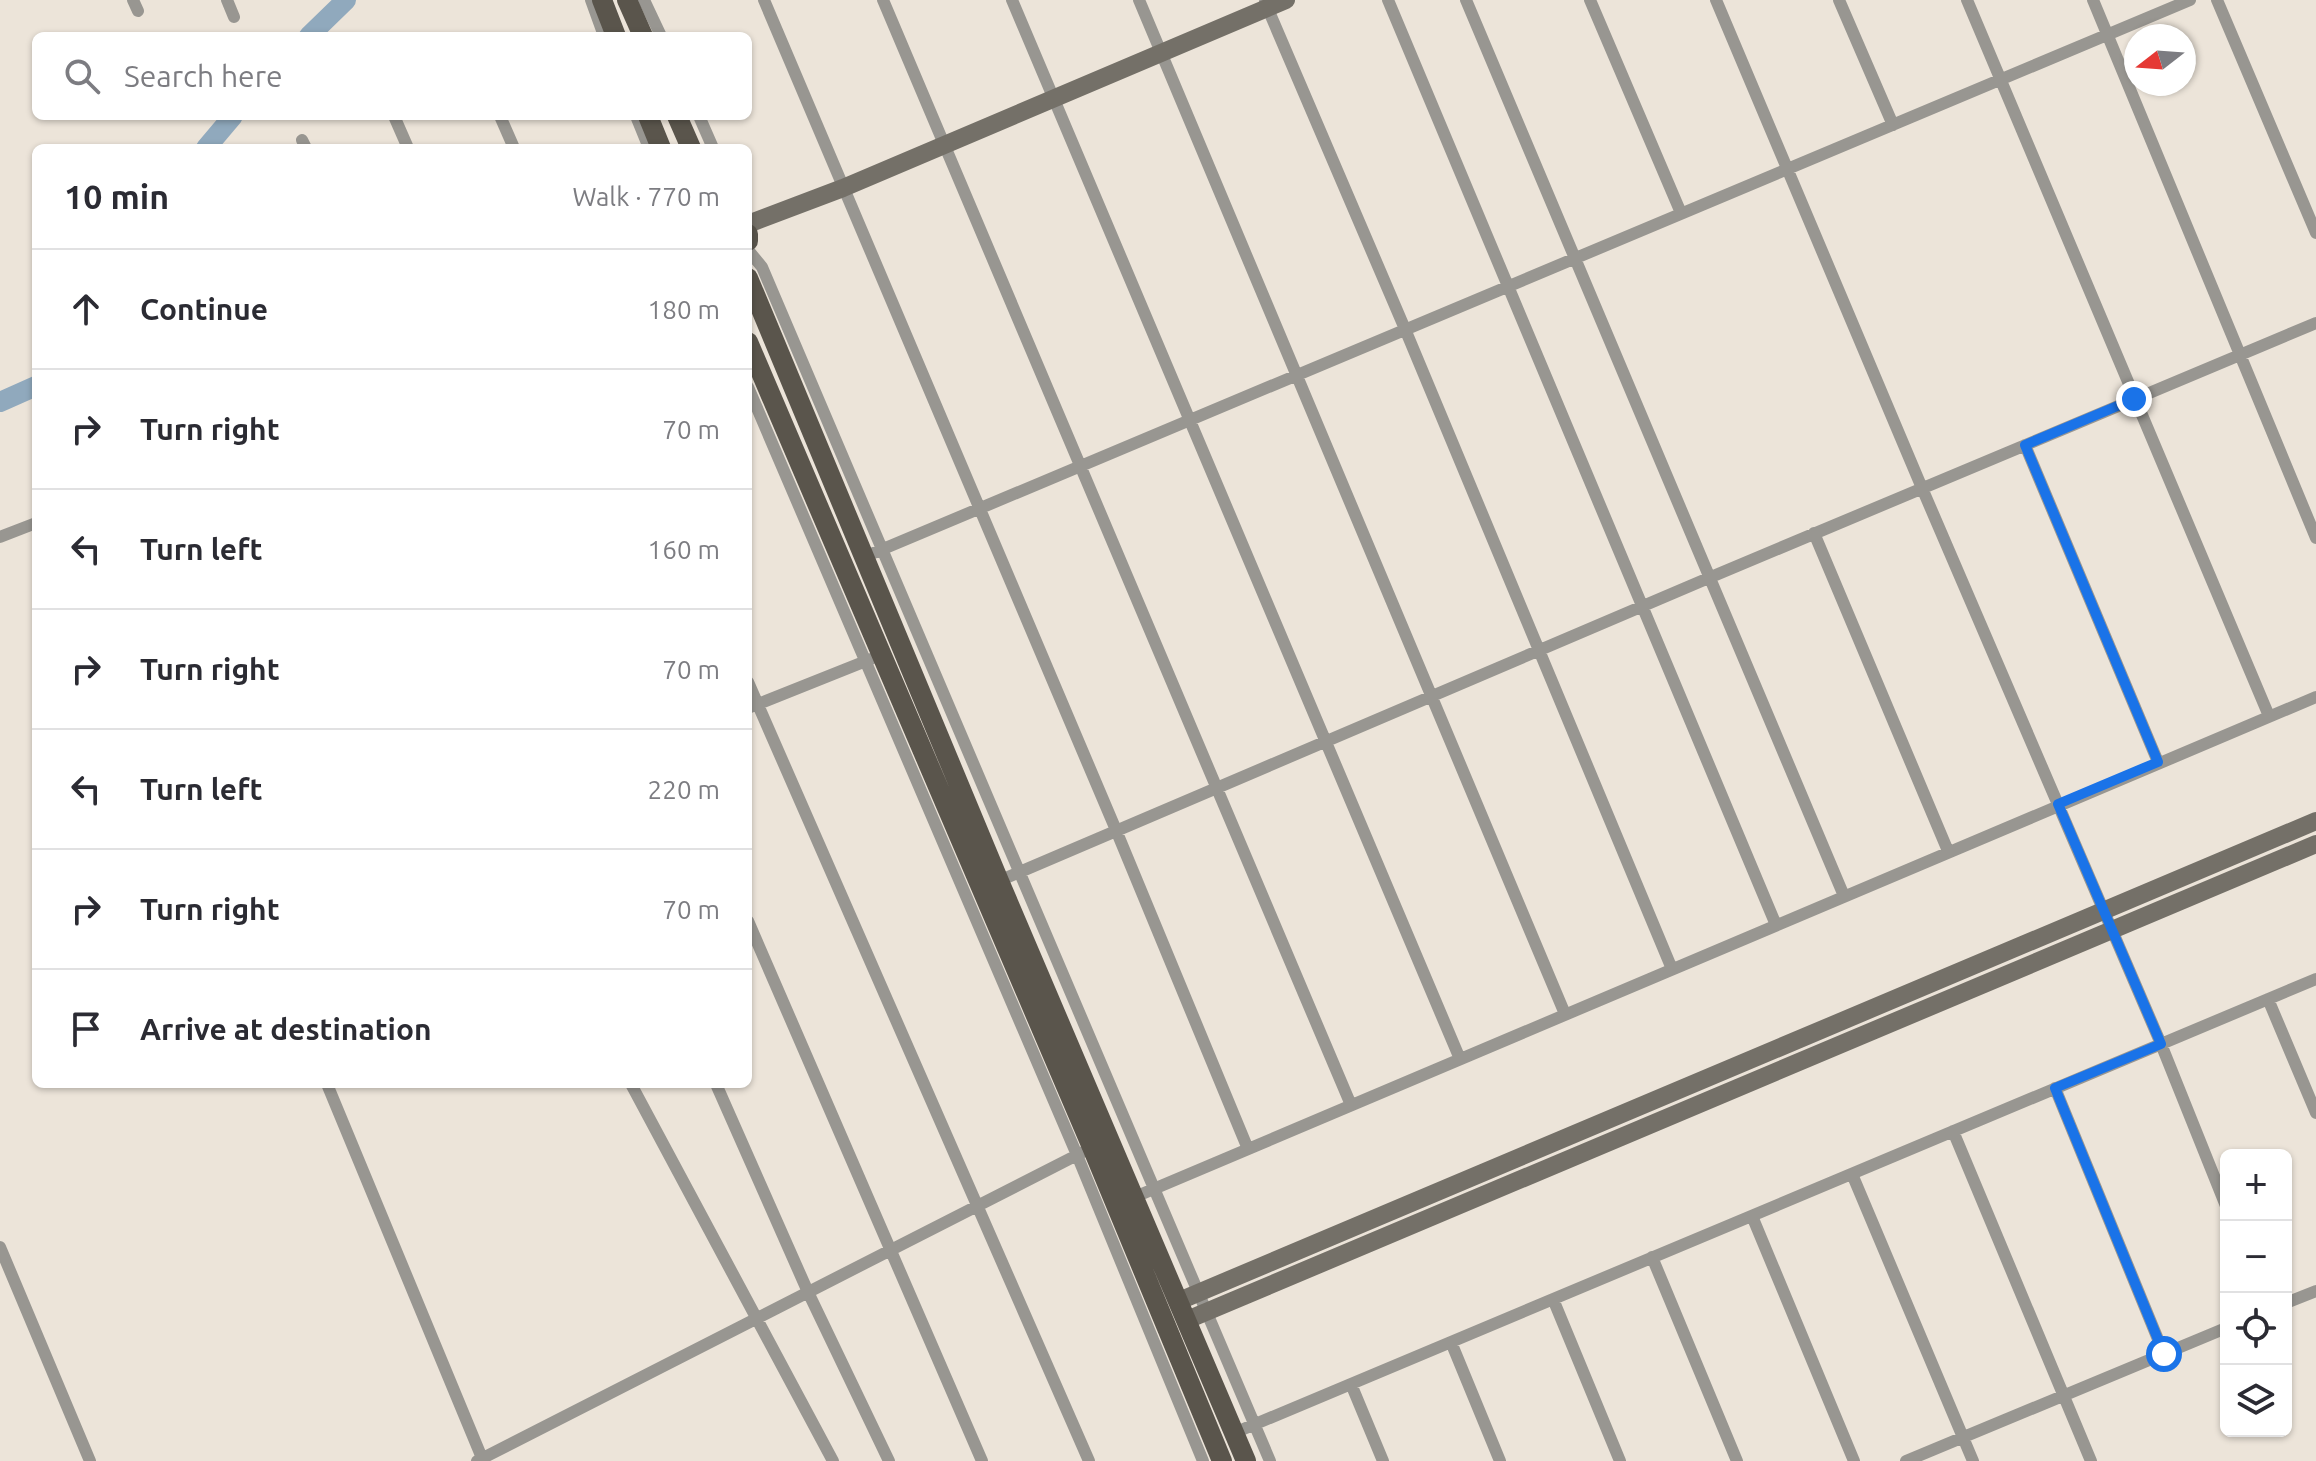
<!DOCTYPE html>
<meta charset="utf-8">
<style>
body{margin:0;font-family:Ubuntu,sans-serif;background:#f2f2f3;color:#2b2b33}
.controls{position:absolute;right:24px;bottom:24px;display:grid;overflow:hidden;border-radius:12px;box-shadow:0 2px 6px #0004}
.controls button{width:72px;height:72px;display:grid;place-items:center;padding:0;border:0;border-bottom:2px solid #e1e1e2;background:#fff;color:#2b2b33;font:40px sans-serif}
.compass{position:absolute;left:2124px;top:24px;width:72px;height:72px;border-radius:50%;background:#fff;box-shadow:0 2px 6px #0004;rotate:253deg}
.stop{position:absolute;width:24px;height:24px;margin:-18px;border:6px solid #1a73e8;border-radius:50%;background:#fff}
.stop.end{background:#1a73e8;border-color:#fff;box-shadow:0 2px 8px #0008}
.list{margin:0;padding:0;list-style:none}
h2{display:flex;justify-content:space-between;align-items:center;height:104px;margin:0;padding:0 32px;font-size:34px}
h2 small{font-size:26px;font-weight:400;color:#7c7c81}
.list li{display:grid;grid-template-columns:52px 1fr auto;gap:24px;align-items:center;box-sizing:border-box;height:120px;padding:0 32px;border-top:2px solid #e1e1e2}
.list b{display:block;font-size:30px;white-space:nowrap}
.list em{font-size:26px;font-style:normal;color:#7c7c81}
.icon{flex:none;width:44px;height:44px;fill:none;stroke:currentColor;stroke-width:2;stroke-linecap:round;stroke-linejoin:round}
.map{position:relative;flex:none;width:2316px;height:1461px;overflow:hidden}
.search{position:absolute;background:#fff;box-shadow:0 2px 6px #0004;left:32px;top:32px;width:720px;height:88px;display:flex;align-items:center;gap:20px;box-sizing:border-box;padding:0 28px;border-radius:12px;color:#7c7c81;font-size:30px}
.panel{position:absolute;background:#fff;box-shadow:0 2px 6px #0004;left:32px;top:144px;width:720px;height:944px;border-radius:12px}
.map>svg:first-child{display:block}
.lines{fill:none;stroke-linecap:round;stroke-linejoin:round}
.river{stroke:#90a9bd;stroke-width:20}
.minor{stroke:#989691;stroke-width:12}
.secondary{stroke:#747068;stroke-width:18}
.primary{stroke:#5a554c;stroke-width:20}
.route{stroke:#1a73e8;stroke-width:10}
</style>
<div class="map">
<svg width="2316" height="1461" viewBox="0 0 2316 1461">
<rect width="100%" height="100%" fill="#ece4d9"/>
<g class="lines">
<path class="river" d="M309,36L346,0
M206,148L233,116
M0,402L36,386"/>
<path class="minor" d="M133,0L138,11
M227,0L234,17
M591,0L604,36
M644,0L661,36
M764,0L1116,830L1248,1149
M883,0L1351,1105
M1012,0L1460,1059
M1139,0L1565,1014
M1388,0L1776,925
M1466,0L1844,896
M1590,0L1681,213
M1716,0L1922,488L2161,1044L2226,1206
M1839,0L1893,125
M1967,0L2269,716
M2093,0L2316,538
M2217,0L2316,233
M1265,2L1405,329L1672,969
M394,116L408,148
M500,116L514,148
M636,116L649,148
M699,116L713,148
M302,140L306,148
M748,250L762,267L1270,1461
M748,387L1077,1155L1203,1461
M2025,445L2158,762
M1814,533L1948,851
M0,537L36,523
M864,557L2190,0
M748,682L1089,1461
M748,708L871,659
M994,883L1711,577L2316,323
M748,921L982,1461
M2268,999L2316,1113
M327,1084L482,1458
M631,1084L833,1461
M716,1084L808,1292L889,1461
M2055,1088L2164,1354
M1953,1131L2091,1461
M1852,1174L1973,1461
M1130,1199L2316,697
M1752,1216L1854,1461
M0,1247L90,1461
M1652,1257L1737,1461
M1553,1299L1620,1461
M2286,1303L2316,1291
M1451,1342L1500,1461
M1351,1384L1383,1461
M1234,1433L2316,979
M477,1461L1083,1152
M1906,1461L2226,1328"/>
<path class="secondary" d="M748,224L843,188L1286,0
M1179,1301L2316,821
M1187,1320L2316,844"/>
<path class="primary" d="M602,0L616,36
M627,0L643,36
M648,116L661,148
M677,116L691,148
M748,234V241
M748,278L999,881L1246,1461
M748,342L1092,1147L1222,1461"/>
</g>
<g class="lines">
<path class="route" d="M2134,399L2025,445L2158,762L2058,804L2161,1044L2055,1088L2164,1354"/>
</g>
</svg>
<div class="controls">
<button>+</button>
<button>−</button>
<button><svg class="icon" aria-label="locate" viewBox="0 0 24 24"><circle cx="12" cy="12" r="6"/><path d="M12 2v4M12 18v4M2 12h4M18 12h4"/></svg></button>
<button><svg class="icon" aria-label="layers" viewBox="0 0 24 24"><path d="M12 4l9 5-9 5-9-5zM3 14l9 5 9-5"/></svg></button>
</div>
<svg class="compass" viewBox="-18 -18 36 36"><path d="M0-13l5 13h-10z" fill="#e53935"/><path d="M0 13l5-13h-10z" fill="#7c7c81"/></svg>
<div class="stop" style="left:2164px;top:1354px"></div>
<div class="stop end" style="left:2134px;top:399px"></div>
<div class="search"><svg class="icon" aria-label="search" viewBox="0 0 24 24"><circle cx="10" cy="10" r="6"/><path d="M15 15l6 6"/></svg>Search here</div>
<section class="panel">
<h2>10 min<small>Walk · 770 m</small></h2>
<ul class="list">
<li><svg class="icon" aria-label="ahead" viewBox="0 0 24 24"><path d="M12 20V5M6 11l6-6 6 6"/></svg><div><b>Continue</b></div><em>180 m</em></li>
<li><svg class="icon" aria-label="right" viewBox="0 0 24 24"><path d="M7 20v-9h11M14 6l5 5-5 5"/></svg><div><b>Turn right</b></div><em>70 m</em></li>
<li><svg class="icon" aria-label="left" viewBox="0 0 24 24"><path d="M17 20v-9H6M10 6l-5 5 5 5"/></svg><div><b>Turn left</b></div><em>160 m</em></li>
<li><svg class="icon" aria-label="right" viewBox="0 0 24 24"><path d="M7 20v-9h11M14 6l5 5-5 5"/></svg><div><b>Turn right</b></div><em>70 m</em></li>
<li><svg class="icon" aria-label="left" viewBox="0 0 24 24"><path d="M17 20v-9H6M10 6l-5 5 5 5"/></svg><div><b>Turn left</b></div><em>220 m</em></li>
<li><svg class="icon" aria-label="right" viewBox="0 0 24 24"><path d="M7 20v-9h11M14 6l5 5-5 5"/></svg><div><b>Turn right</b></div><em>70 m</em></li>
<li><svg class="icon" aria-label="arrive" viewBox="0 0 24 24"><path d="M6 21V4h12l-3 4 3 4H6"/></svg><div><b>Arrive at destination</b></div></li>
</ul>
</section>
</div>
